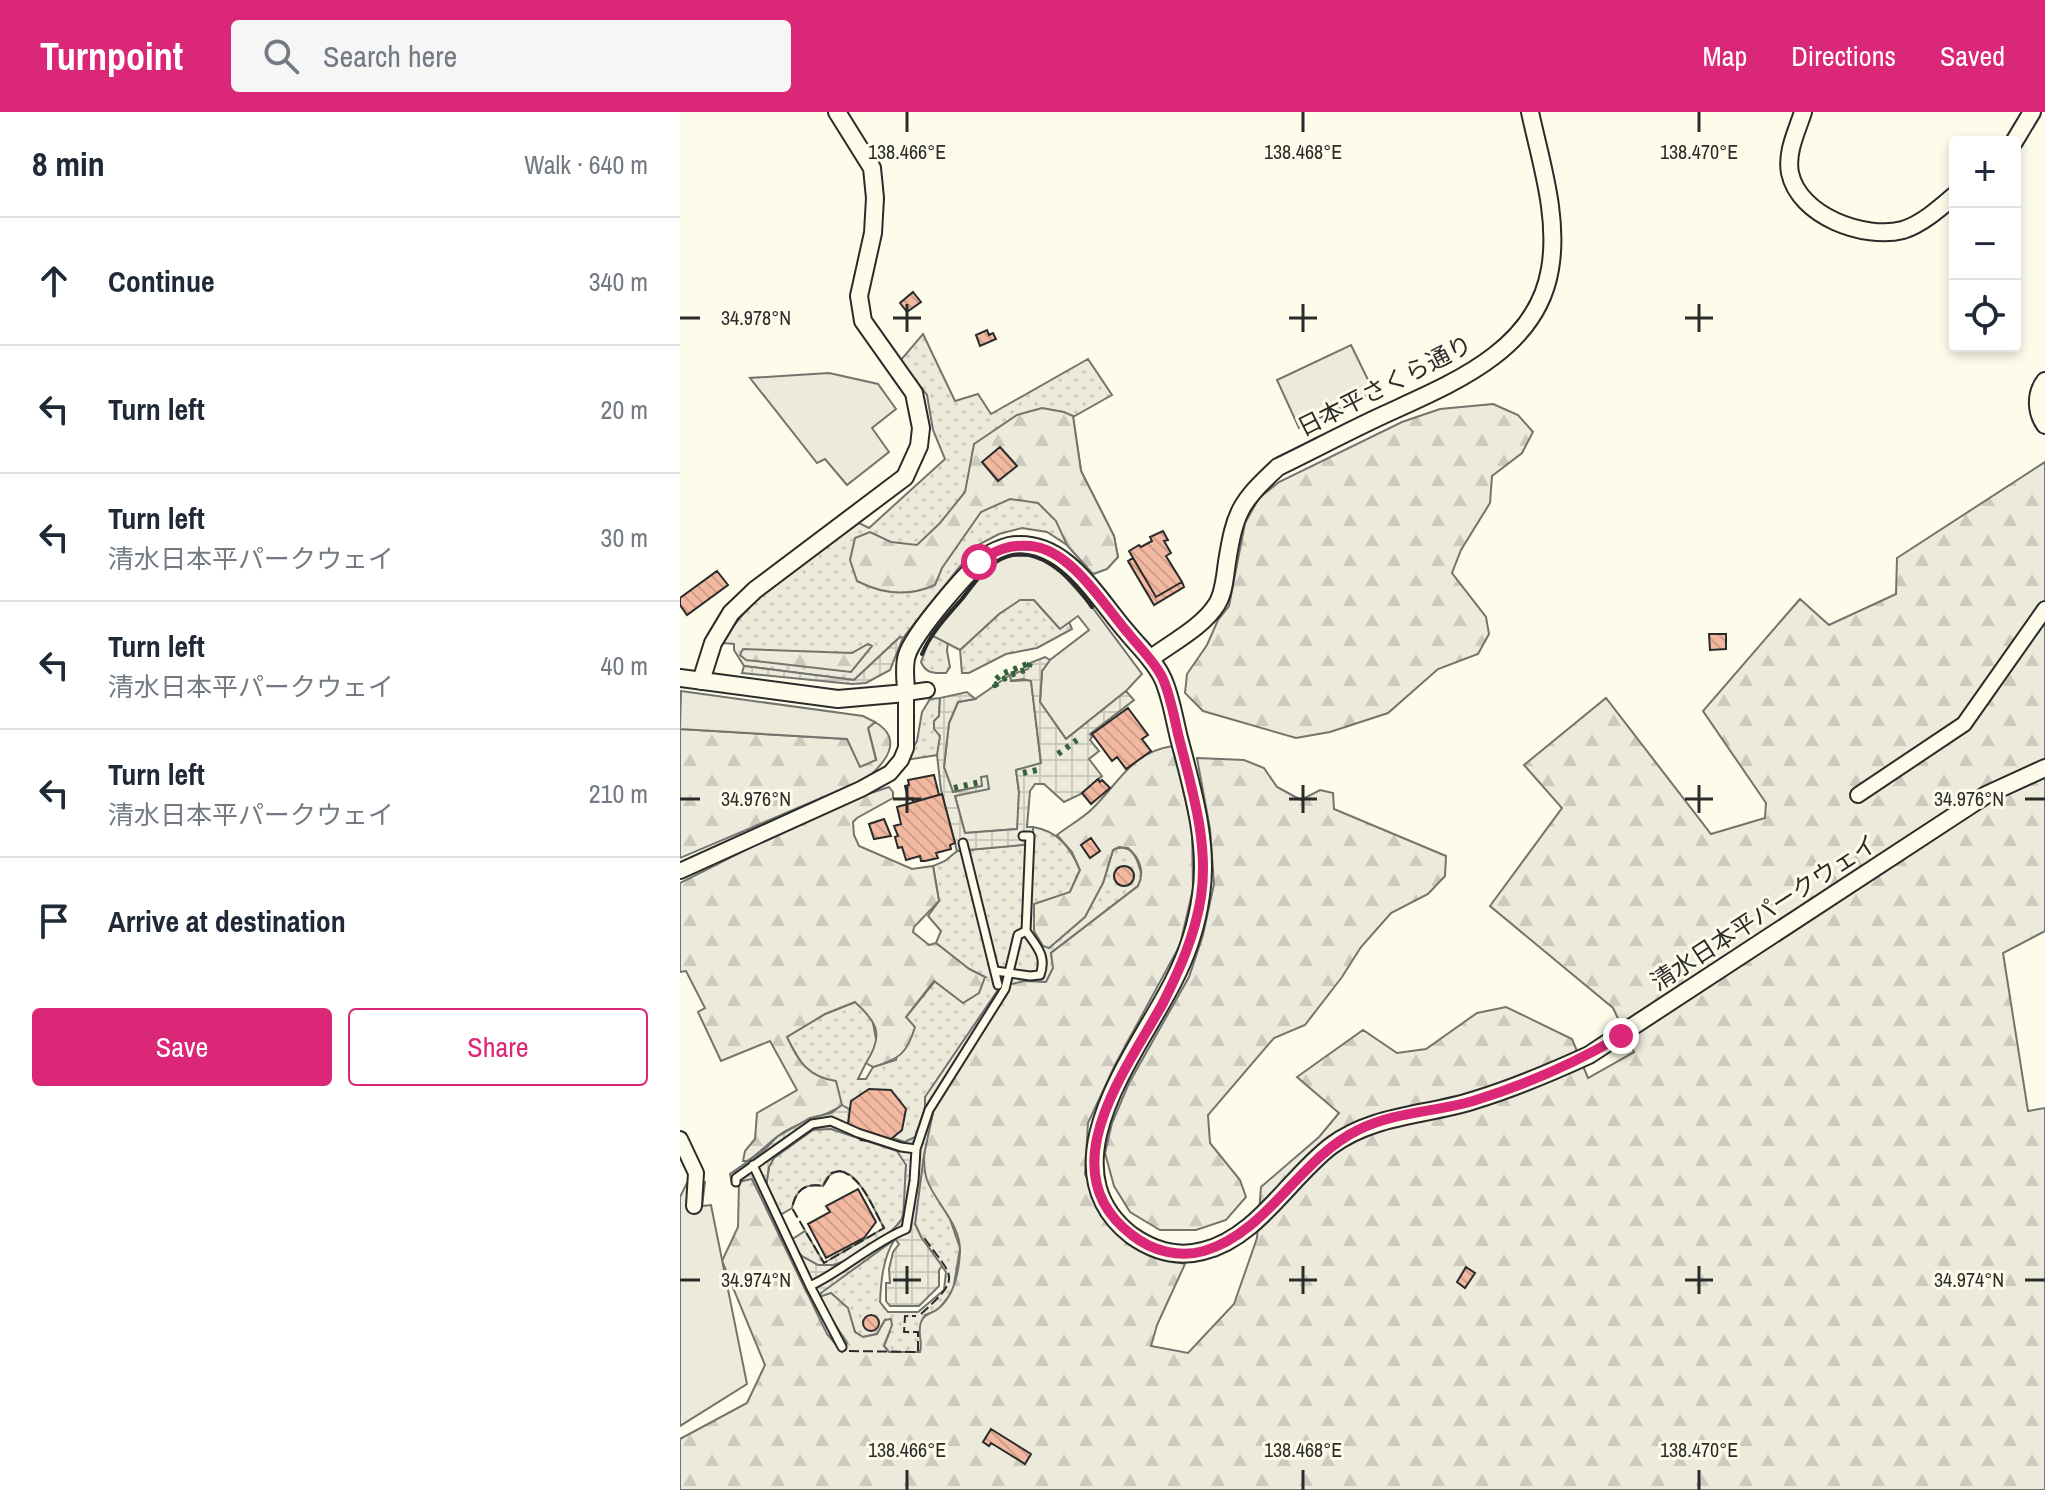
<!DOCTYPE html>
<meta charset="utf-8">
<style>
body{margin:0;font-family:"Archivo Narrow","Noto Sans JP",sans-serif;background:#f6f6f7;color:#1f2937}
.controls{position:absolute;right:24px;top:24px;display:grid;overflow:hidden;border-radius:8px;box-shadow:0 4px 12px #0003}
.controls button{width:72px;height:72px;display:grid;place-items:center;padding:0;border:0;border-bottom:2px solid #e0e1e3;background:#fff;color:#1f2937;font:40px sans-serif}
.stop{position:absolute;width:24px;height:24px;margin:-18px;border:6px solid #db2777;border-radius:50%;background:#fff}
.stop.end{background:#db2777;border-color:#fff;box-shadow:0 2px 8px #0008}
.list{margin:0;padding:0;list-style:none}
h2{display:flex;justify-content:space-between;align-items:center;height:104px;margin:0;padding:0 32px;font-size:34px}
h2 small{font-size:26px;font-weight:400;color:#747a83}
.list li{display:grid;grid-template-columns:52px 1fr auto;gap:24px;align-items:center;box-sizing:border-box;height:128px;padding:0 32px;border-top:2px solid #e0e1e3}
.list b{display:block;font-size:30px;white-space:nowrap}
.list p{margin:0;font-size:26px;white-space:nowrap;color:#747a83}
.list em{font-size:26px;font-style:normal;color:#747a83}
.actions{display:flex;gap:16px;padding:24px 32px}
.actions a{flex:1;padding:18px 0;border:2px solid #db2777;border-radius:8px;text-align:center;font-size:28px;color:#db2777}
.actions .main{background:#db2777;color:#fff}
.icon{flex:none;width:44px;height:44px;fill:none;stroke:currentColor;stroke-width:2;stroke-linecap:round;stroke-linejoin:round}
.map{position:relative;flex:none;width:1365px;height:1378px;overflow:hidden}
header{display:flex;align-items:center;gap:48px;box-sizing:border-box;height:112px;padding:0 40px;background:#db2777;color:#fff}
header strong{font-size:38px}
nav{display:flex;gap:44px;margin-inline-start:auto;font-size:28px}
.search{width:560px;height:72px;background:#f6f6f7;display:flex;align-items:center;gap:20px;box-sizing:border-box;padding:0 28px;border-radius:8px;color:#747a83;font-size:30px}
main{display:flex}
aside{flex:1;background:#fff}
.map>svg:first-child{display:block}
.grass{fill:url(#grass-dots);stroke:#74746e;stroke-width:2}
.forest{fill:url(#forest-firs);stroke:#74746e;stroke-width:2}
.parking{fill:#eceadb;stroke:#74746e;stroke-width:2}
.plaza{fill:url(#plaza-grid);stroke:#74746e;stroke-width:2;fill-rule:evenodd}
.building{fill:url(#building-back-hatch);stroke:#2b2b2b;stroke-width:2}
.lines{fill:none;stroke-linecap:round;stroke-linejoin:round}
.service-casing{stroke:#2b2b2b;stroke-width:11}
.minor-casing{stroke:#2b2b2b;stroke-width:18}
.tertiary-casing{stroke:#2b2b2b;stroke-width:20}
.service{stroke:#fdfbea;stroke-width:7}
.minor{stroke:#fdfbea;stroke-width:14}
.tertiary{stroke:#fdfbea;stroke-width:16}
.hedge{stroke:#34623c;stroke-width:6;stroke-dasharray:4 6;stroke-linecap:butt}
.fence{stroke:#2b2b2b;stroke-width:2;stroke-dasharray:10 4;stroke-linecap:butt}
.wall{stroke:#2b2b2b;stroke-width:4}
.route{stroke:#db2777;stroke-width:10}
.ticks{fill:none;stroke:#2b2b2b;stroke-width:3}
.labels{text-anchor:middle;stroke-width:6;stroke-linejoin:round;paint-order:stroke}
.street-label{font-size:24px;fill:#2b2b2b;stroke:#fdfbea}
.ticks-label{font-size:20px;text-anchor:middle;fill:#2b2b2b;stroke:#fdfbea;stroke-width:6;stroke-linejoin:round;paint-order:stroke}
</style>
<header>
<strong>Turnpoint</strong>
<div class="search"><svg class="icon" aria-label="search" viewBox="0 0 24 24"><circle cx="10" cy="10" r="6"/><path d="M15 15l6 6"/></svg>Search here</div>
<nav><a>Map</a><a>Directions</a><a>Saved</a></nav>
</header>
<main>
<aside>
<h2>8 min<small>Walk · 640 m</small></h2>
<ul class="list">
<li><svg class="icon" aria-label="ahead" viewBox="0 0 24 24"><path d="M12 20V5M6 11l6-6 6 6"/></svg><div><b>Continue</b></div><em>340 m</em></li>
<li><svg class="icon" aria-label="left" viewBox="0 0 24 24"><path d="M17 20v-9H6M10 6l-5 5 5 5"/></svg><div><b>Turn left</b></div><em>20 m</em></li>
<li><svg class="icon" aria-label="left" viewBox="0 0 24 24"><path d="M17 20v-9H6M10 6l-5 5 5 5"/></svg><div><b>Turn left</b><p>清水日本平パークウェイ</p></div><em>30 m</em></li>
<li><svg class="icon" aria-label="left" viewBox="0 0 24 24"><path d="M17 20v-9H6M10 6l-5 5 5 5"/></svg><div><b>Turn left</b><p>清水日本平パークウェイ</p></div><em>40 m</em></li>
<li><svg class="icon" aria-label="left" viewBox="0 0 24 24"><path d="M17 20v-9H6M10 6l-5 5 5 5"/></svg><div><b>Turn left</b><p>清水日本平パークウェイ</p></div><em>210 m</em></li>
<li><svg class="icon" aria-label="arrive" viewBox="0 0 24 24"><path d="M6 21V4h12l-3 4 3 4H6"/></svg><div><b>Arrive at destination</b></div></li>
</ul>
<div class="actions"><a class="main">Save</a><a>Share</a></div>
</aside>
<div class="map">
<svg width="1365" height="1378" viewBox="0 0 1365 1378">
<defs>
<pattern id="grass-dots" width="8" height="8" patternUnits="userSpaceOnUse" patternTransform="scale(2)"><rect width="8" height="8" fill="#ecebdb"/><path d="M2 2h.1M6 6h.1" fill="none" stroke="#cbcabc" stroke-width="1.8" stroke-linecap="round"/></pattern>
<pattern id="forest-firs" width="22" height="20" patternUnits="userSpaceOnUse" patternTransform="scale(2)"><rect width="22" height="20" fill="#ecebdb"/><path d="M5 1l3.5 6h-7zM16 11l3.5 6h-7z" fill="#cbcabc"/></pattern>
<pattern id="plaza-grid" width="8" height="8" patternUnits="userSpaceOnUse" patternTransform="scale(2)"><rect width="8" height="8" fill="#eceadb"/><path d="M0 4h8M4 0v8" fill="none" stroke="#cbc9bc"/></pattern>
<pattern id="building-back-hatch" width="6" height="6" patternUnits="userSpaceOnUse" patternTransform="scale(2)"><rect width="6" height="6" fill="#f2b8a0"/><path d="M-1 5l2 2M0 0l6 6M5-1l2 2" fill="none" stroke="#d09e8a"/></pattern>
</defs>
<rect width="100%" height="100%" fill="#fdfbea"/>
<path class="grass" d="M243,222L275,289L298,282L311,302L408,247L432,283L393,305L401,359L434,424L438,445L427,457L413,462L387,433L367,420L342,416L319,422L296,434L223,526H219L174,568L64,554L54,538V532L42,531C73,478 131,446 179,411L189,416L265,347L253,318L247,283L220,249Z
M339,488H354L379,516L389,510L392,517L357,536L326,542L289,561H282L280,538L319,502Z
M251,523L268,530L267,539L270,555L266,561C254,561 246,562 241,550Z
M260,586L259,604L254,610C259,620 264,632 257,643L226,648L237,629L242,600L250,587Z
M353,715C378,719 390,735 400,758L390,780L423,771L433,738C453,729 459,750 462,766L458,774L371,841L374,856L366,870L344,869L282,931L246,985L253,1001L244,1042L248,1069L270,1107L280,1136L273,1179L258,1198L245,1203L239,1222L243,1231L240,1240H209L204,1234L210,1219L205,1208L197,1222L183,1225L175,1220L167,1196L139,1187L141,1180L215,1127C203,1145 201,1169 200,1190L208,1200H238L264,1178L266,1160L241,1125L235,1112L236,1098L226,1053C225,1066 227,1098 221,1108C214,1119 203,1125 193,1132C163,1152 132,1171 111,1128L125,1119L144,1151L204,1116C195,1100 177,1053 155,1060C148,1063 145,1067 143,1074C124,1071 116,1078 112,1096L100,1103L86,1074L89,1055L84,1038L97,1024L130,1006L141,967L125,957L106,925L145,902L175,890L192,905L199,944L186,951L178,967H186L193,955L216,948L226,905L255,869L305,865L289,857L256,831L261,819L248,804L259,789L253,754L265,749L277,739L352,732Z"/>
<path class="forest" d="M813,292L838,303L853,320L842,341L812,364L810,391L781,438L772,461L806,505L809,522L798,542L758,557L708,601L650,620L616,626L523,599L505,581L507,562L527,533L538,508L549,494L565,411L579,386L599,370L722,310L760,297Z
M362,296L384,300L393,304L401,359L434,424L438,445L427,457L413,462L387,433L376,409L358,391L330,387L301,400L262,456L255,473C228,485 202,482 177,469L170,448L175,426L190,420L211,430L237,433L260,411L285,380L294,332L337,303Z
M1365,350V819L1323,841L1348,999L1365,996V1378H0V1327L67,1291L85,1253L42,1149L58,1115L59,1070L72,1066L127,1181L136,1186L151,1181L168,1196L175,1220L183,1225L197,1222L205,1208L211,1207L212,1213L204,1234L209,1240H240C243,1229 237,1221 241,1210C244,1201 253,1202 259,1196C275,1182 279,1160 280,1140C281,1112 256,1092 247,1068C240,1046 247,1022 253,1001L245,996V985L320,875L344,869L366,870L373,856L371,841L458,774C465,760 460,746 448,736L439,735L433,738L423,771L405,805L369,836L363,834L354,819V792L390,780L400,758L392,740L377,723C388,714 402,707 412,697C440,670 451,640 493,634L512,716L513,777L500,833L435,953L408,1011L405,1062L418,1089L446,1127L468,1143L505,1152L477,1213L471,1234L508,1241L554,1192L577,1126L581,1075L639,1025L659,1001L617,965L683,918L717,941L746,937L797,901L826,895L892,927L908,966L954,940L933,896L810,794L882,696L844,653L926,586L1031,722L1085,706L1086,691L1023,599L1120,487L1149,513L1216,482L1217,446Z
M188,532L192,534L171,560L66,548L60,543L63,537L172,541Z
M195,610C225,628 205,651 186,667L0,746V617L167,627L196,647L188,616Z
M517,646L564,648L584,656L597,675L621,688L640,678L653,681L654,697L766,744L765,764L748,782L711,801L681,835L662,865L625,913L594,926L528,1003L530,1031L560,1068L566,1085L546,1108L516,1118H480L450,1100L434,1074L425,1041L432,1011L449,971L509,865L523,823L534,772L530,717Z
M209,675L213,680V686L177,706L173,710L174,723L179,734L232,757L253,754L259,789L234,815L233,820L249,833L256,831L289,857L305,865L299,881L283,891L254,869L226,905L235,915C227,942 219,947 193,955L186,951C204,923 198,911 175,890L145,902L107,925C118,949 128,965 156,969L162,993C143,1007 117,1009 98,1024C87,1032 79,1042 67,1049H63L65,1039L75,1027L77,1001L117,978L90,929L41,949L18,900L25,896L6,859L0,860V771L81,730L182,684Z"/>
<path class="parking" d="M671,233L694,280L619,316L597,268Z
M149,261L198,272L216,297L192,316L209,340L167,373L145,347L137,351L70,266Z
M332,444H351L367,449L380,459L412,495L462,562L446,579L386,627L360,590L362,559L370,548L409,518L398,504L380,517L354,488H340L319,502L280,538L251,523L306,458L318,448Z
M330,563L332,569L351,568L361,652L336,658L339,680L338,717L285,721L275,684L303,674L273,680L264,655L269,611L278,590L295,587Z
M1,579L183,604L195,610L188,616L196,648L180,655L167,627L0,617Z
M25,1070L22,1094L31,1093L67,1272L0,1314V1085L7,1071Z"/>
<path class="plaza" d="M220,525L223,526L210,558L186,571L172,572L62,561L64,554L174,568Z
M365,545L370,548L362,559L360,590L386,627L446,579L454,588L410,622L412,625L410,628L419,639L409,647L422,664L401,682L384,690L364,672H355L350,679L347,715H353V732L277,739L261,678L257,643L260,624L254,617V609L259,604L260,586L287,580L295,587L278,590L269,611L264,655L273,680L302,674L301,665L307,664L309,677L275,684L285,721L337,717L339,680L336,658L361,651L351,569L343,567L331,569L330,563L348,557L350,551Z
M162,993L169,997L174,1010L181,1016L225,1030L235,1025L245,996L253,1001L244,1043L235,1112L241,1125L262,1154L259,1158V1174L239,1194H210L206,1189V1171H210L209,1157L213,1140L219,1132L215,1127L141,1181L139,1187L167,1231L162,1240L147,1222L72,1067L52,1071L50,1062L84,1038L97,1025L130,1006L151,1001ZM151,1017L217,1039L226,1053L223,1106L212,1119L166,1150L159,1153H138L118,1142L86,1075L89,1055L94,1046L133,1018Z"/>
<path class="building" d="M233,180L241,190L227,200L220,191Z
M307,218L309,223L313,221L316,227L300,234L296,223Z
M320,335L337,354L318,369L302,350Z
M483,419L488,428L484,429L491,441L486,444L502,470L476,485L449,439L459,433L461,435L472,429L470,425Z
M453,446L476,485L502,470L504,475L474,493L448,449Z
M37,459L48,473L7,503L0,493V486Z
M1029,522H1046V537L1030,538Z
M448,596L468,623L462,627L471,639L446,657L437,645L432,649L412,622Z
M254,663L259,683L233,690L232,686L228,687L225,674L229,673L228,668Z
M418,667L420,670L422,668L430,676L411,692L402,681Z
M262,682L275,731L270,733L271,737L256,741L258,746L245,749H241L240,744L226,748L222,735L218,736L215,725L218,724L214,714L221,712L217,695Z
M204,707L211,724L194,727L189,712Z
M411,726L420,739L410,746L401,733Z
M434 764a10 10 0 1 1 20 0a10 10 0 1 1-20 0Z
M189,977L211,978L226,997L222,1018L205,1032L181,1028L168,1012L171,989Z
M178,1077L196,1110L184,1126L146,1146L128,1112L150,1100L146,1094Z
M786,1155L795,1161L785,1176L777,1170Z
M183 1211a8 8 0 1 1 16 0a8 8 0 1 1-16 0Z
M311,1317L351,1342L345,1352L311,1331L309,1334L303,1330Z"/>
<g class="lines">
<g class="service-casing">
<path id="service" d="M283,731L318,873
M316,859L350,864L360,863C367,844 357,835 346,819
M73,1053L130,1174C164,1158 192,1131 226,1117L234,1069L236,1037L249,998L325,877L338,823L346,819L350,724H343
M56,1070V1066L132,1012L151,1009L178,1021L221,1035L236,1037
M130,1174L162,1235"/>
</g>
<g class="minor-casing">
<path id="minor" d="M1178,683L1284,612L1365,497
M0,759L181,677L210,661L221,648L226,636V581L247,578
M0,1027L16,1061L14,1094"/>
</g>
<g class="tertiary-casing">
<path id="tertiary" d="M1123,0C1117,19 1106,40 1110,61C1119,104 1184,128 1223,118C1242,112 1260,96 1275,83
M1334,30L1352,0
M1365,269C1355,282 1356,300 1365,313
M470,547C491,531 523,515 537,492C544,481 545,464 547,450C555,400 560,390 598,355C631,339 663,322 697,306C765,274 856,242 870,157C879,105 861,51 850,0
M0,566L158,587L226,581C226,569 223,555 227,543C234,521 289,457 308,443C314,439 322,436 329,434C384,425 415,483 446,519C458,534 475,549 483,567C491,585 494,606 499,626C512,676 529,731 521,783C517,813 507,843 493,870C458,940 363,1054 451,1123C472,1138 497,1146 523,1139C577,1126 609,1066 651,1034C694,1002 746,1004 795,988C834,976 872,960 909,943L1306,683L1365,656
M21,569L33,531L51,501L75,478L225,365L239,334L241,316L234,281L183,209L179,184L193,121L195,86L192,56L157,0"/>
</g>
<use href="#service" class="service"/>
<use href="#minor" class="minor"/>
<use href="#tertiary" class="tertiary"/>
<path class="hedge" d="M350,551L348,557L330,563L315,573V568L322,562Z
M378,642L397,628
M343,661L362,657
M274,676L300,670"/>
<path class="fence" d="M160,1059C183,1065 193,1097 204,1116L144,1151L112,1096C116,1078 124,1071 143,1074L151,1061Z
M241,1202C284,1163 272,1166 243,1124
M169,1239L238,1240V1220H224L225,1204H236"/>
<path class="wall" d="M242,542C251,521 267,504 282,487C292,474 302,459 316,450C354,425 392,466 412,495"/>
</g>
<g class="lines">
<path class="route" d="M299,450C315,438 330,432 351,434C391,438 423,492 448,521C459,535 474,549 482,565C491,584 494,606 499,626C512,677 529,732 521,785C515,823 500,857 483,891C447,957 367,1059 452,1123C472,1139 499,1146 524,1139C587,1121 619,1047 678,1018C713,1000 756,1000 793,989C845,973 895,951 941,924"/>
</g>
<path class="ticks" d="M227,0V20M623,0V20M1019,0V20M227,192V220M623,192V220M1019,192V220M0,206H20M213,206H241M609,206H637M1005,206H1033M227,673V701M623,673V701M1019,673V701M0,687H20M213,687H241M609,687H637M1005,687H1033M1345,687H1365M227,1154V1182M623,1154V1182M1019,1154V1182M0,1168H20M213,1168H241M609,1168H637M1005,1168H1033M1345,1168H1365M227,1358V1378M623,1358V1378M1019,1358V1378"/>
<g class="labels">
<g class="street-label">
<text transform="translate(705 274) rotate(-27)" y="8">日本平さくら通り</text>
<text transform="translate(1084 801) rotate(-33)" y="8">清水日本平パークウェイ</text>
</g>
</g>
<g class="ticks-label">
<text x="227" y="47">138.466°E</text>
<text x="623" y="47">138.468°E</text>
<text x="1019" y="47">138.470°E</text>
<text x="76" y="213">34.978°N</text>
<text x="76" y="694">34.976°N</text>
<text x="1289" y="694">34.976°N</text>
<text x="76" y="1175">34.974°N</text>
<text x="1289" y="1175">34.974°N</text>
<text x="227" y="1345">138.466°E</text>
<text x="623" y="1345">138.468°E</text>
<text x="1019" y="1345">138.470°E</text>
</g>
</svg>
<div class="controls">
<button>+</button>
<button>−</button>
<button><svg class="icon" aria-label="locate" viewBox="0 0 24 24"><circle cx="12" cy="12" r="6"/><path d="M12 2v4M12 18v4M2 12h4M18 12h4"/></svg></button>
</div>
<div class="stop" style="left:299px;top:450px"></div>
<div class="stop end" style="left:941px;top:924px"></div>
</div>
</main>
